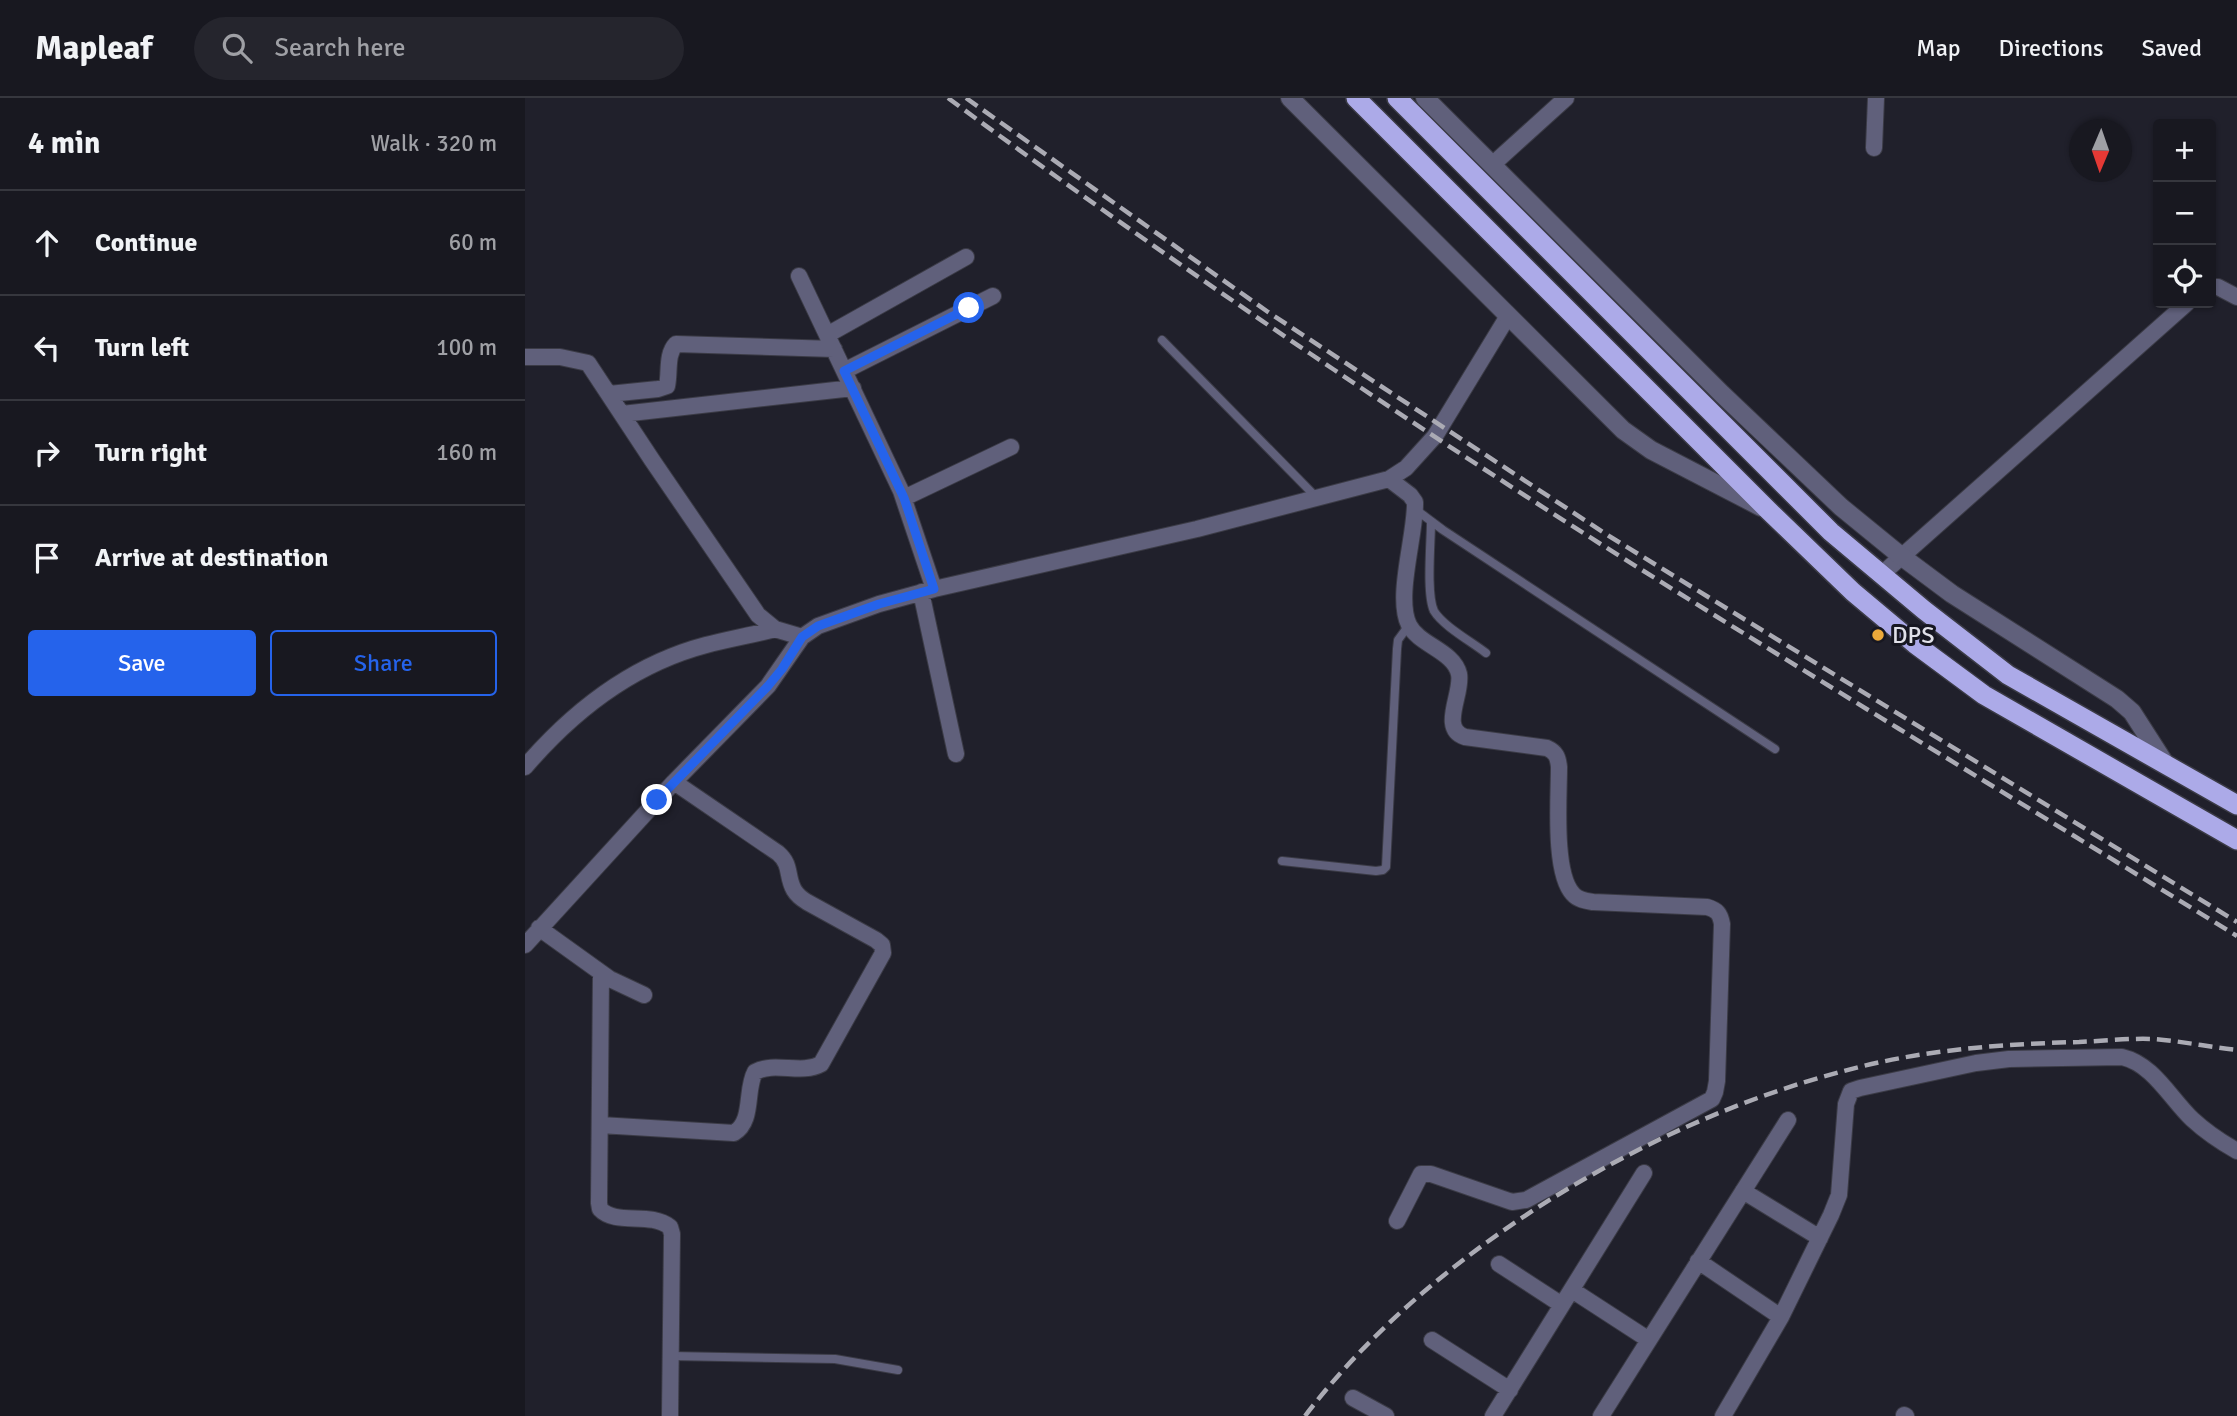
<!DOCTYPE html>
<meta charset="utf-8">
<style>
body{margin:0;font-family:Signika,sans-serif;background:#25252d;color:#f1f3f6}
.controls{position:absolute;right:21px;top:21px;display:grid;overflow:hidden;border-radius:7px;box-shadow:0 2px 5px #0004}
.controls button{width:63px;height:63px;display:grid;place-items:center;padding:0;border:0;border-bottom:2px solid #36373e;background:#181820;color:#f1f3f6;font:35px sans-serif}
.compass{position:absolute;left:1544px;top:21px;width:63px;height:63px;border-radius:50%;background:#181820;box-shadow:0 2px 5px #0004;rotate:182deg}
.stop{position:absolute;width:21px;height:21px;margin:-16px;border:5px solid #2563eb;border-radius:50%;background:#fff}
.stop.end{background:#2563eb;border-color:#fff;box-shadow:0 2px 7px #0008}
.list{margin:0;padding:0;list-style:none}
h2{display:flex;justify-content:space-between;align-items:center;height:91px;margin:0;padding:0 28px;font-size:30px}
h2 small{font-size:23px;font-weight:400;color:#9fa0a5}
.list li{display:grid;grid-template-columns:46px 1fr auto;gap:21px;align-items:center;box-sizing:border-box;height:105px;padding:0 28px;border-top:2px solid #36373e}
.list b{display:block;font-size:26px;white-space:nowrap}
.list em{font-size:23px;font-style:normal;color:#9fa0a5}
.actions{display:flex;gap:14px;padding:21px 28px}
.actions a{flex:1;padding:16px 0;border:2px solid #2563eb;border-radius:7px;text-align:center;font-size:24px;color:#2563eb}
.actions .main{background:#2563eb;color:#fff}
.icon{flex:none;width:38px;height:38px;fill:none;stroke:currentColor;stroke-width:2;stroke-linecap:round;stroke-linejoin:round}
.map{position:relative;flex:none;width:1712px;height:1318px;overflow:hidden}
header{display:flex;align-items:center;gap:42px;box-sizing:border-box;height:98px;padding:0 35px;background:#181820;border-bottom:2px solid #36373e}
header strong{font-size:33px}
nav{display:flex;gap:38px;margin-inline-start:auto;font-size:24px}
.search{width:490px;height:63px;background:#25252d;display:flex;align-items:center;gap:18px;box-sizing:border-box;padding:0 24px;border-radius:38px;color:#9fa0a5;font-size:26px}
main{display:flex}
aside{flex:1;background:#181820}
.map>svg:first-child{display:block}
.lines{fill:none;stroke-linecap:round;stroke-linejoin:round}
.service-casing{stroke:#3b3b46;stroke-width:10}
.minor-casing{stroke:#3b3b46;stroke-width:18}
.tertiary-casing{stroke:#3b3b46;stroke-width:20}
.trunk-casing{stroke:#3b3b46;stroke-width:22}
.service{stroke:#60607b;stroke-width:8}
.minor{stroke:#60607b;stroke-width:16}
.tertiary{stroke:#60607b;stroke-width:18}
.trunk{stroke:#acaae8;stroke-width:19}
.rail{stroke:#ababb4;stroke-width:4.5;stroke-dasharray:14 7;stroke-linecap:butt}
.route{stroke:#2563eb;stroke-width:9}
.poi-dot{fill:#eca93a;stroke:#171721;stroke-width:2.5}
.labels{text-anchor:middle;stroke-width:6;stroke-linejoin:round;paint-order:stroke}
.poi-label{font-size:24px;fill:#e1e1e9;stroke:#171721;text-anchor:start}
</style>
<header>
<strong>Mapleaf</strong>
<div class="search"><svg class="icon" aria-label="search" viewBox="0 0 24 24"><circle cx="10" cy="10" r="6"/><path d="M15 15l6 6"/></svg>Search here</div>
<nav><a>Map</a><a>Directions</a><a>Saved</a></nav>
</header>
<main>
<aside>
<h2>4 min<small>Walk · 320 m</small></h2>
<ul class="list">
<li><svg class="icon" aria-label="ahead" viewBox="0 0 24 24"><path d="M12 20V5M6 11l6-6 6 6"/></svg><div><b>Continue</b></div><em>60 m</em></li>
<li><svg class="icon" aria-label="left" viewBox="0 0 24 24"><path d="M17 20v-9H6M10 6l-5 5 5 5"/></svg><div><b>Turn left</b></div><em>100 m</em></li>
<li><svg class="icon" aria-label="right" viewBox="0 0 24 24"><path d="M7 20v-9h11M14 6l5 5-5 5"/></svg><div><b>Turn right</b></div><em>160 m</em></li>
<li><svg class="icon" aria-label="arrive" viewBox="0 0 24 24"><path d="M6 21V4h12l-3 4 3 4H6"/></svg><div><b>Arrive at destination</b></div></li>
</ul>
<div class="actions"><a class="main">Save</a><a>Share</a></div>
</aside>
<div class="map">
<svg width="1712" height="1318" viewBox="0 0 1712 1318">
<rect width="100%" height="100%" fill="#20202b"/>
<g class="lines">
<g class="service-casing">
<path id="service" d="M637,242L793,401
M890,411L918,432L1250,651
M906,424C906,444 901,496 909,513C918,528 947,544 961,555
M757,763L851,773L858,772L861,769L872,551L873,542L884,527
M145,1258L310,1261L373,1272"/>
</g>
<g class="minor-casing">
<path id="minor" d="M1349,50L1351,0
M967,67L1041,0
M274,178L376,393L409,491
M1686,189H1693L1712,199
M302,237L441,159
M0,259H35L63,265L127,362L233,517L250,531L277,539
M319,273L468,198
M84,296L133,291L142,288C145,275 141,256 151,246L309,251
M97,316L328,290
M864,381L885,397L890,404C891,436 870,499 884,527C894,547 929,553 934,576C938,595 914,631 940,639L1022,650C1031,654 1033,659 1034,669C1034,699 1028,775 1048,796C1053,802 1062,803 1068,804L1182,809C1192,812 1195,815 1197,826L1192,983L1190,994L1187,1001L1001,1102L987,1104L906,1076H896L872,1123
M379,400L486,349
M1357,476L1662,205
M396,494L431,656
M0,669C48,613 109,566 181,547C204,541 227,537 250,531
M14,830L85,881L119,897
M0,847L149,684L243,588L277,539L293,528L354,506L409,491L672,431L864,381L881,370L910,338L983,218
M76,875L74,1105L75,1111C91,1128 125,1113 145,1129L147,1136L145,1318
M75,1027L209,1035C229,1023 220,992 230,974C250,963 276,977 296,966L358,855L357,847L351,842L282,804C277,801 272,797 269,792C261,778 267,767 253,755L149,684
M1218,1093L1295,1140
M1173,1163L1256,1219L1198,1318
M974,1166L1037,1207
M1047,1192L1124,1242
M1256,1219L1306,1117L1314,1097L1321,1006L1326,993L1335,990L1451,965L1484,961L1597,959C1628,966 1645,1000 1667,1021C1680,1033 1696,1044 1712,1053
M907,1242L985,1292
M828,1300L861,1318
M1379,1317L1381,1318
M968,1318L1119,1075
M1076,1318L1263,1022"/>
</g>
<g class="tertiary-casing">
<path id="tertiary" d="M765,0L1098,332L1126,352L1236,409
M900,0L1197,296L1316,409L1376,458L1427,496L1592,601L1607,614L1641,667"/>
</g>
<g class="trunk-casing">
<path id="trunk" d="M831,0L1243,412L1328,494L1390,546L1459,597L1712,742
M872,0L1306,434L1399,512L1483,577L1712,707"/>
</g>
<use href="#service" class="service"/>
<use href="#minor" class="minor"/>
<use href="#tertiary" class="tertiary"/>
<use href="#trunk" class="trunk"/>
<path class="rail" d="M423,0C635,156 852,304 1074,445C1285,578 1500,707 1712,838
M441,0L743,214L1084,438L1712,824
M780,1318C904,1155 1122,1024 1319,973C1395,952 1475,946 1554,944C1578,943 1604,940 1628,941C1656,943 1684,949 1712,952"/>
</g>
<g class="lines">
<path class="route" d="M132,702L243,588L257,571L277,539L293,528L354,506L409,491L379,400L319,273L444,210"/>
</g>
<circle class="poi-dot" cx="1353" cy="537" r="7"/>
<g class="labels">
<g class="poi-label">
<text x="1367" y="545">DPS</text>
</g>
</g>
</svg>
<div class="controls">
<button>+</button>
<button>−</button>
<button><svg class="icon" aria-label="locate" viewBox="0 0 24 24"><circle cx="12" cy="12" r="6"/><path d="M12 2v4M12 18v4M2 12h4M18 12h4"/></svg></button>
</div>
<svg class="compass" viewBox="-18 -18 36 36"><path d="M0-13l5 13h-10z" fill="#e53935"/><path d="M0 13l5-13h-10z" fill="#9fa0a5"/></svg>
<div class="stop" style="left:444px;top:210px"></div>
<div class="stop end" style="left:132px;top:702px"></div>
</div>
</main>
